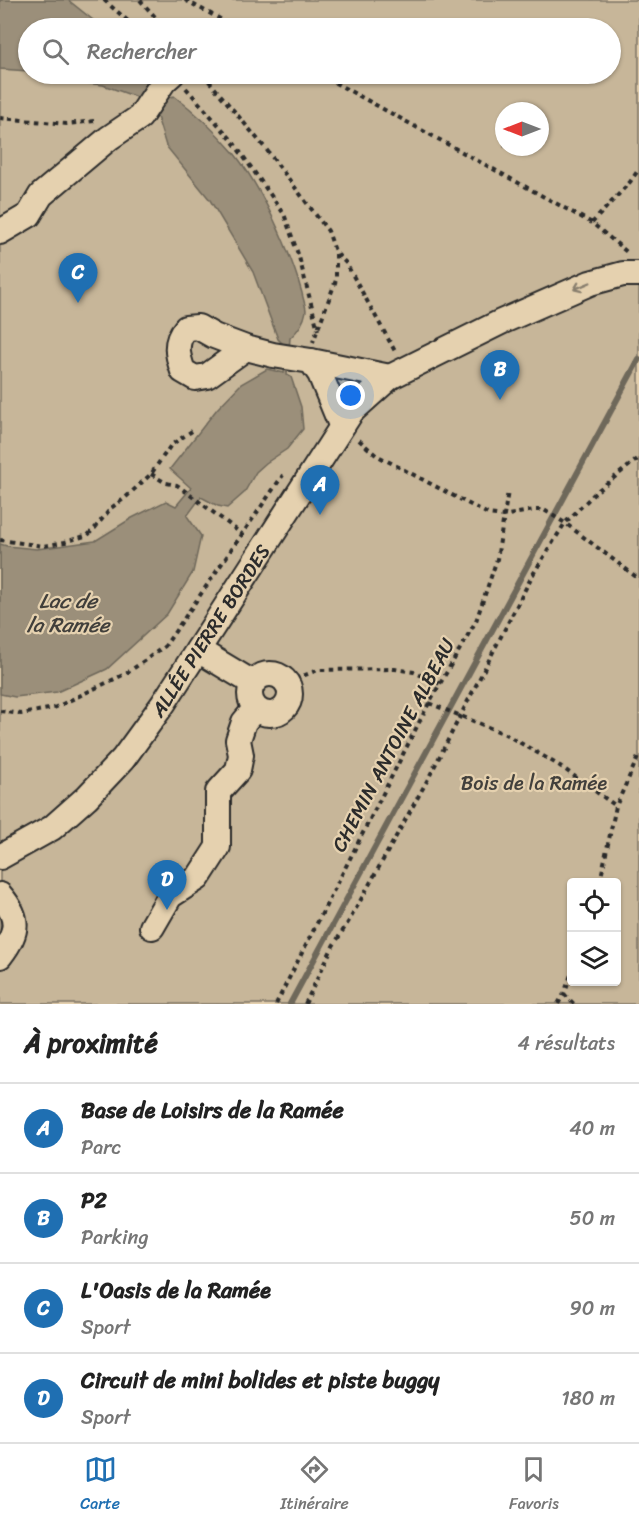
<!DOCTYPE html>
<html lang="fr">
<meta charset="utf-8">
<style>
body{margin:0;font-family:Sriracha,sans-serif;background:#f2f2f2;color:#222}
.controls{position:absolute;right:18px;bottom:18px;display:grid;overflow:hidden;border-radius:6px;box-shadow:0 2px 4px #0004}
.controls button{width:54px;height:54px;display:grid;place-items:center;padding:0;border:0;border-bottom:2px solid #e0e0e0;background:#fff;color:#222;font:30px sans-serif}
.compass{position:absolute;left:495px;top:102px;width:54px;height:54px;border-radius:50%;background:#fff;box-shadow:0 2px 4px #0004;rotate:270deg}
.you{position:absolute;left:351px;top:396px;width:21px;height:21px;margin:-15px;border:4px solid #fff;border-radius:50%;background:#1a73e8;box-shadow:0 0 0 9px #1a73e833}
.badge{display:grid;place-items:center;width:39px;height:39px;border-radius:50%;background:#1f6fb2;color:#fff;font-size:20px;font-weight:700}
.pin{position:absolute;translate:-50% -50px;filter:drop-shadow(0 2px 3px #0008)}
.pin::after{content:'';position:absolute;top:32px;width:21px;height:18px;background:inherit;clip-path:polygon(0 0,100% 0,50% 100%)}
.list{margin:0;padding:0;list-style:none}
h2{display:flex;justify-content:space-between;align-items:center;height:78px;margin:0;padding:0 24px;font-size:26px}
h2 small{font-size:20px;font-weight:400;color:#767676}
.list li{display:grid;grid-template-columns:39px 1fr auto;gap:18px;align-items:center;box-sizing:border-box;height:90px;padding:0 24px;border-top:2px solid #e0e0e0}
.list b{display:block;font-size:22px;white-space:nowrap}
.list p{margin:0;font-size:20px;white-space:nowrap;color:#767676}
.list em{font-size:20px;font-style:normal;color:#767676}
.icon{flex:none;width:33px;height:33px;fill:none;stroke:currentColor;stroke-width:2;stroke-linecap:round;stroke-linejoin:round}
.map{position:relative;flex:none;width:639px;height:1004px;overflow:hidden}
.search{position:absolute;background:#fff;box-shadow:0 2px 4px #0004;left:18px;right:18px;top:18px;height:66px;display:flex;align-items:center;gap:15px;box-sizing:border-box;padding:0 21px;border-radius:33px;color:#767676;font-size:22px}
.sheet{height:438px;background:#fff}
nav{display:flex;justify-content:space-around;align-items:center;box-sizing:border-box;height:84px;border-top:2px solid #e0e0e0;background:#fff;font-size:16px;color:#767676}
nav a{display:grid;justify-items:center;gap:3px}
nav .on{color:#1f6fb2}
.map>svg:first-child{display:block}
.green{fill:#c7b699;stroke:#797062;stroke-width:1.5;fill-rule:evenodd}
.water{fill:#9b8f7a;stroke:#6e675a;stroke-width:1.5}
.lines{fill:none;stroke-linecap:round;stroke-linejoin:round}
.stream{stroke:#6e675a;stroke-width:6}
.minor-casing{stroke:#2b2b2b;stroke-width:28}
.path{stroke:#2b2b2b;stroke-width:4;stroke-dasharray:4.5 4.5;stroke-linecap:butt}
.minor{stroke:#e5d1af;stroke-width:24}
.oneway{stroke:#887e6d}
.labels{text-anchor:middle;stroke-width:4.5;stroke-linejoin:round;paint-order:stroke}
.street-label{font-size:20px;fill:#2b2b2b;stroke:#e5d1af}
.park-label{font-size:20px;fill:#42403c;stroke:#e5d1af}
.water-label{font-size:21px;font-style:italic;fill:#413f3b;stroke:#e5d1af}
</style>
<div class="map">
<svg width="639" height="1004" viewBox="0 0 639 1004">
<rect width="100%" height="100%" fill="#e5d1af"/>
<filter id="ink" filterUnits="userSpaceOnUse"><feTurbulence type="fractalNoise" baseFrequency=".0167" numOctaves="2"/><feDisplacementMap in="SourceGraphic" scale="12" xChannelSelector="R" yChannelSelector="G"/><feConvolveMatrix kernelMatrix="1 2 1 2 8 2 1 2 1" color-interpolation-filters="sRGB"/></filter>
<g filter="url(#ink)">
<path class="green" d="M0,0H639V1004H0ZM28,28H610V74H28ZM504,111H540V147H504ZM572,882H616V982H572Z"/>
<path class="water" d="M0,0H68L103,28H28V71L0,69Z
M51,74H135L163,99L174,96C197,113 216,132 234,153C262,188 290,250 302,293C303,299 306,306 306,311C304,323 298,331 290,338L287,375L291,377L301,407L303,429L287,449L266,463L256,472L244,493L227,508L218,506L201,497L187,516L201,536L193,572L167,614L107,669L57,692L15,697L0,694V544L7,546L37,549L95,541L132,518L166,501L176,506L191,488L170,469L217,409L241,384L267,369L284,373L287,348L278,339L253,272L210,200L166,146L154,107L142,99L103,85L85,83Z"/>
<g class="lines">
<path class="stream" d="M290,1004L639,359"/>
<g class="minor-casing">
<g id="minor">
<path d="M0,232L29,215L41,195L109,138L140,117L164,81L172,74"/>
<path d="M246,348L207,376L195,378L183,371C177,354 174,342 186,328L198,327L214,336L246,348L273,355L311,361L320,374L341,425"/>
<path d="M311,361L390,377"/>
<path d="M198,650L253,683"/>
<circle cx="270" cy="694" r="20"/>
<path id="s1" d="M0,857L52,828L87,797L123,759L163,704L352,411L390,377L501,322L590,283L623,274H639"/>
<path d="M0,895C20,918 19,932 0,956"/>
<path d="M152,927L170,896L198,878L218,847V792L238,770L241,755L238,740L244,722L255,709"/>
</g>
</g>
<path class="path" d="M104,0L136,28
M140,0L165,28
M185,0L237,28
M203,74L266,149L328,231L336,254V280L313,342
M319,74L592,223L628,253
M186,88L231,139L284,214L299,257L318,330
M0,118L67,124L95,121
M592,223L630,182L639,169
M337,254L346,263L396,353
M359,440L376,455L488,514L503,516L534,510H544L565,523L639,579
M151,474L166,483L177,485L242,534
M0,540L43,546L65,542L88,535L95,528L111,508L125,498L151,474L171,445L192,431
M287,682L318,670L395,669L414,672L440,684
M429,703L505,734L560,766L616,806
M0,711L21,714L54,708L127,673L165,646L283,475
M600,882L616,806L639,755
M564,994L574,1004
M276,1004L429,703L476,621L497,559L508,491
M305,1004L333,946L349,921L428,779L532,576L565,523L597,491L639,458
M558,1004L564,994L572,972"/>
<use href="#minor" class="minor"/>
</g>
<defs><path id="oneway-shaft" d="M-6 0H5M1.5-3L5.5 0L1.5 3" fill="none" stroke-width="1.6" stroke-linecap="round" stroke-linejoin="round" transform="scale(1.5)"/></defs>
<use class="oneway" href="#oneway-shaft" transform="translate(582 286) rotate(157)"/>
</g>
<g class="labels">
<g class="street-label">
<text dy="7" stroke="none"><textPath href="#s1" startOffset="314">ALLÉE PIERRE BORDES</textPath></text>
<text transform="translate(393 745) rotate(-62)" y="7">CHEMIN ANTOINE ALBEAU</text>
</g>
<g class="park-label">
<text x="534" y="790">Bois de la Ramée</text>
</g>
<g class="water-label">
<text x="68" y="608">Lac de<tspan x="68" dy="24">la Ramée</tspan></text>
</g>
</g>
</svg>
<div class="controls">
<button><svg class="icon" aria-label="locate" viewBox="0 0 24 24"><circle cx="12" cy="12" r="6"/><path d="M12 2v4M12 18v4M2 12h4M18 12h4"/></svg></button>
<button><svg class="icon" aria-label="layers" viewBox="0 0 24 24"><path d="M12 4l9 5-9 5-9-5zM3 14l9 5 9-5"/></svg></button>
</div>
<svg class="compass" viewBox="-18 -18 36 36"><path d="M0-13l5 13h-10z" fill="#e53935"/><path d="M0 13l5-13h-10z" fill="#767676"/></svg>
<div class="you"></div>
<div class="pin badge" style="left:320px;top:515px">A</div>
<div class="pin badge" style="left:500px;top:400px">B</div>
<div class="pin badge" style="left:78px;top:303px">C</div>
<div class="pin badge" style="left:167px;top:910px">D</div>
<div class="search"><svg class="icon" aria-label="search" viewBox="0 0 24 24"><circle cx="10" cy="10" r="6"/><path d="M15 15l6 6"/></svg>Rechercher</div>
</div>
<section class="sheet">
<h2>À proximité<small>4 résultats</small></h2>
<ul class="list">
<li><span class="badge">A</span><div><b>Base de Loisirs de la Ramée</b><p>Parc</p></div><em>40 m</em></li>
<li><span class="badge">B</span><div><b>P2</b><p>Parking</p></div><em>50 m</em></li>
<li><span class="badge">C</span><div><b>L'Oasis de la Ramée</b><p>Sport</p></div><em>90 m</em></li>
<li><span class="badge">D</span><div><b>Circuit de mini bolides et piste buggy</b><p>Sport</p></div><em>180 m</em></li>
</ul>
</section>
<nav>
<a class="on"><svg class="icon" aria-label="map" viewBox="0 0 24 24"><path d="M3 6l6-2 6 2 6-2v14l-6 2-6-2-6 2zM9 4v14M15 6v14"/></svg>Carte</a>
<a><svg class="icon" aria-label="directions" viewBox="0 0 24 24"><path d="M12 3l9 9-9 9-9-9zM9 14v-3h6M13 9l2 2-2 2"/></svg>Itinéraire</a>
<a><svg class="icon" aria-label="saved" viewBox="0 0 24 24"><path d="M7 4h10v16l-5-4-5 4z"/></svg>Favoris</a>
</nav>
